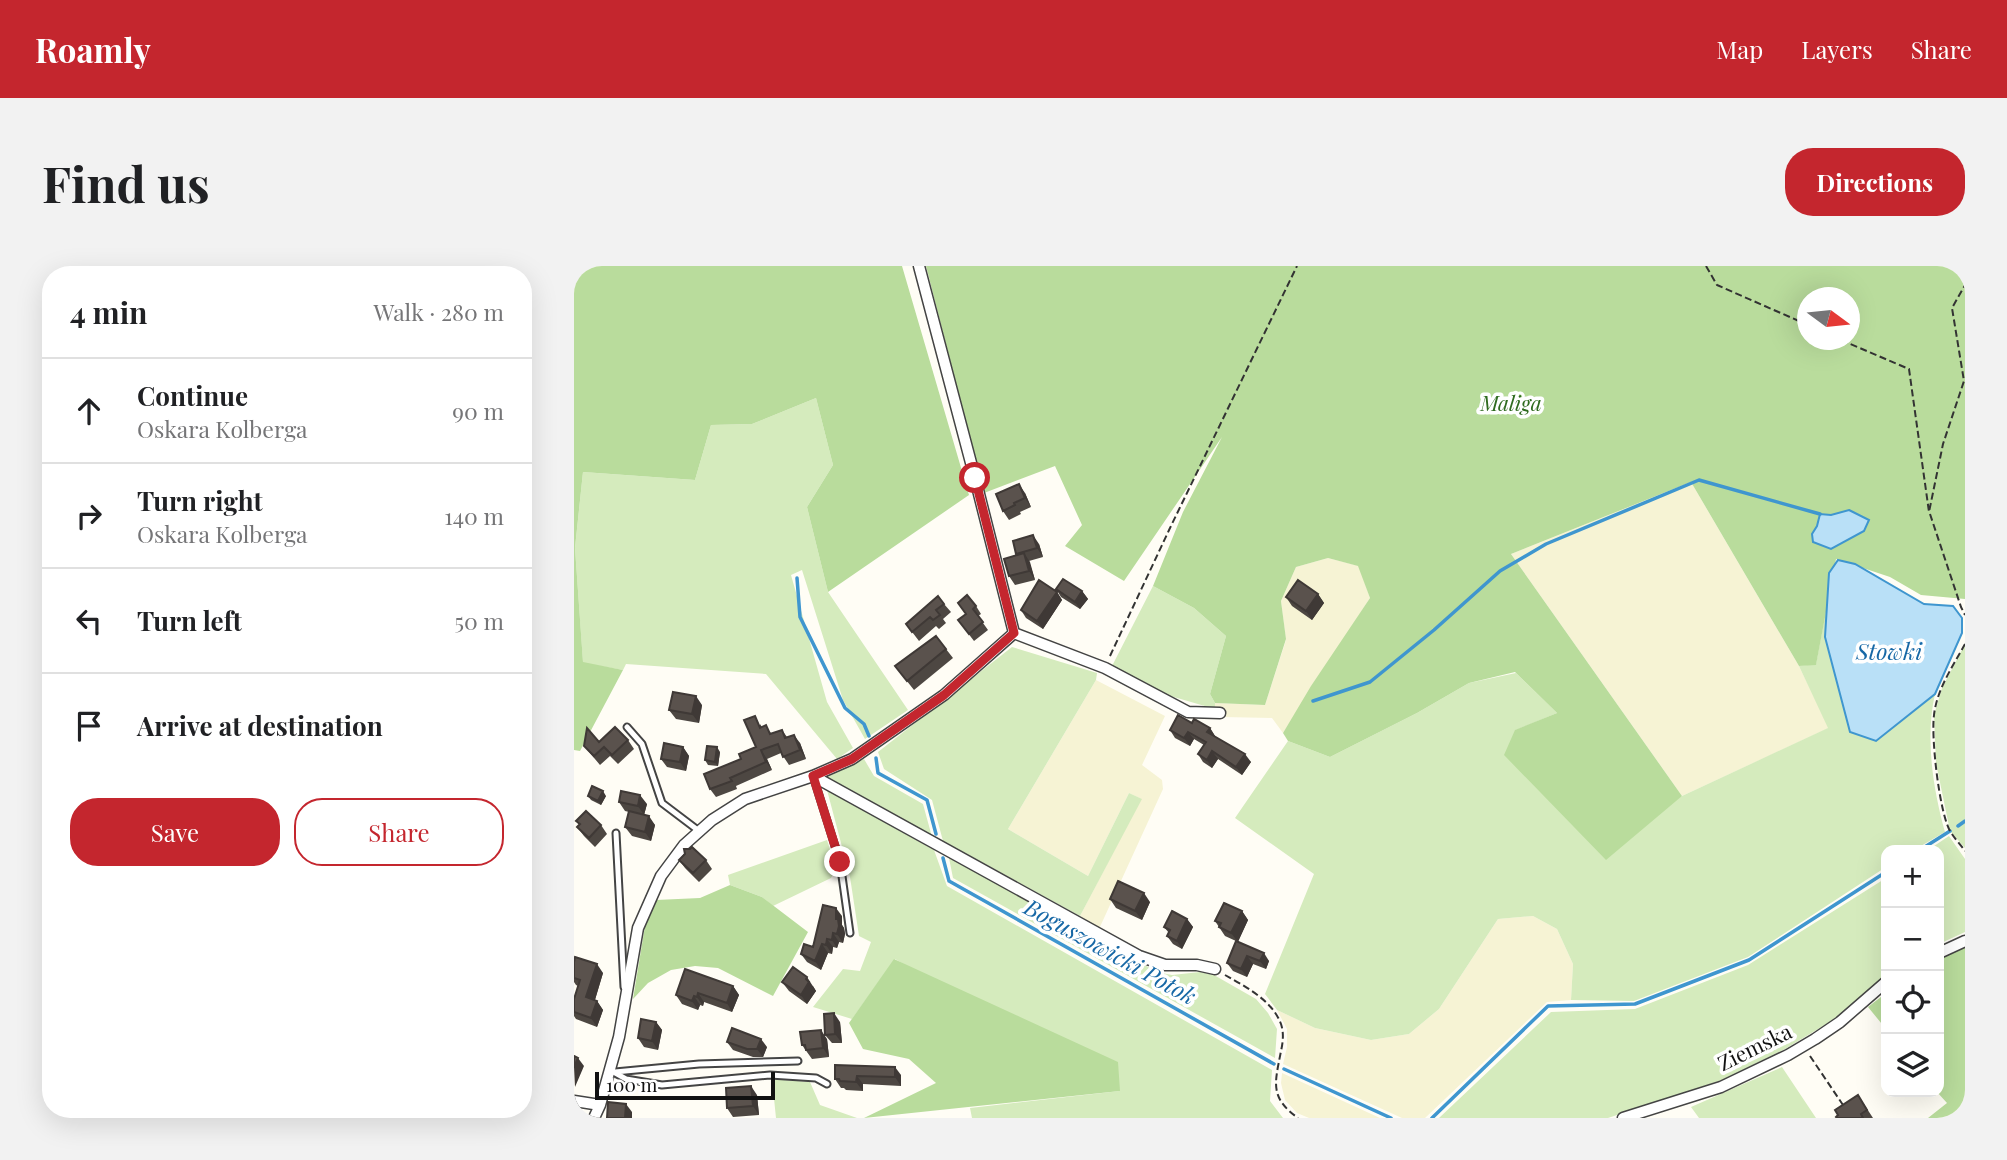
<!DOCTYPE html>
<meta charset="utf-8">
<style>
body{margin:0;font-family:"Playfair Display",serif;background:#f2f2f2;color:#202124}
.controls{position:absolute;right:21px;bottom:21px;display:grid;overflow:hidden;border-radius:14px;box-shadow:0 7px 28px #0002}
.controls button{width:63px;height:63px;display:grid;place-items:center;padding:0;border:0;border-bottom:2px solid #e0e0e0;background:#fff;color:#202124;font:35px sans-serif}
.compass{position:absolute;left:1223px;top:21px;width:63px;height:63px;border-radius:50%;background:#fff;box-shadow:0 7px 28px #0002;rotate:105deg}
.scale{position:absolute;left:21px;bottom:18px;width:180px;box-sizing:border-box;padding-left:7px;border:4px solid #111;border-top:0;font-size:19px;line-height:24px;white-space:nowrap;color:#111;-webkit-text-stroke:5px #fff;paint-order:stroke}
.stop{position:absolute;width:21px;height:21px;margin:-16px;border:5px solid #c4262e;border-radius:50%;background:#fff}
.stop.end{background:#c4262e;border-color:#fff;box-shadow:0 2px 7px #0008}
.list{margin:0;padding:0;list-style:none}
h2{display:flex;justify-content:space-between;align-items:center;height:91px;margin:0;padding:0 28px;font-size:30px}
h2 small{font-size:23px;font-weight:400;color:#757577}
.list li{display:grid;grid-template-columns:46px 1fr auto;gap:21px;align-items:center;box-sizing:border-box;height:105px;padding:0 28px;border-top:2px solid #e0e0e0}
.list b{display:block;font-size:26px;white-space:nowrap}
.list p{margin:0;font-size:23px;white-space:nowrap;color:#757577}
.list em{font-size:23px;font-style:normal;color:#757577}
.actions{display:flex;gap:14px;padding:21px 28px}
.actions a{flex:1;padding:16px 0;border:2px solid #c4262e;border-radius:28px;text-align:center;font-size:24px;color:#c4262e}
.actions .main{background:#c4262e;color:#fff}
.icon{flex:none;width:38px;height:38px;fill:none;stroke:currentColor;stroke-width:2;stroke-linecap:round;stroke-linejoin:round}
.map{position:relative;flex:none;width:1391px;height:852px;overflow:hidden;border-radius:28px}
header{display:flex;align-items:center;gap:42px;box-sizing:border-box;height:98px;padding:0 35px;background:#c4262e;color:#fff}
header strong{font-size:33px}
nav{display:flex;gap:38px;margin-inline-start:auto;font-size:24px}
.intro{display:flex;align-items:center;justify-content:space-between;box-sizing:border-box;height:168px;padding:0 42px}
h1{margin:0;font-size:49px}
.button{padding:18px 32px;border-radius:28px;background:#c4262e;color:#fff;font-size:24px;font-weight:700}
main{display:flex;gap:42px;padding:0 42px}
aside{flex:1;background:#fff;border-radius:28px;box-shadow:0 7px 28px #0002}
.map>svg:first-child{display:block}
.farmland{fill:#f6f3d4}
.green{fill:#d5ebbd}
.forest{fill:#b9dc9c;fill-rule:evenodd}
.water{fill:#b9e0f7;stroke:#3f96cf;stroke-width:2}
.lines{fill:none;stroke-linecap:round;stroke-linejoin:round}
.stream{stroke:#3f96cf;stroke-width:3.5}
.service-casing{stroke:#444;stroke-width:9}
.minor-casing{stroke:#444;stroke-width:13}
.path{stroke:#333;stroke-width:2;stroke-dasharray:7 3.5;stroke-linecap:butt}
.service{stroke:#fff;stroke-width:5}
.minor{stroke:#fff;stroke-width:10}
.wall{fill:#4d4742}
.shaded-wall{fill:#3f3936}
.building{fill:#5a524d;stroke:#3f3936;stroke-width:2}
.route{stroke:#c4262e;stroke-width:9}
.labels{text-anchor:middle;stroke-width:7;stroke-linejoin:round;paint-order:stroke}
.park-label{font-size:21px;font-style:italic;fill:#2f6b1f;stroke:#fff}
.street-label{font-size:21px;fill:#111;stroke:#fff}
.water-label{font-size:23px;font-style:italic;fill:#1768a6;stroke:#fff}
</style>
<header>
<strong>Roamly</strong>
<nav><a>Map</a><a>Layers</a><a>Share</a></nav>
</header>
<div class="intro"><h1>Find us</h1><a class="button">Directions</a></div>
<main>
<aside>
<h2>4 min<small>Walk · 280 m</small></h2>
<ul class="list">
<li><svg class="icon" aria-label="ahead" viewBox="0 0 24 24"><path d="M12 20V5M6 11l6-6 6 6"/></svg><div><b>Continue</b><p>Oskara Kolberga</p></div><em>90 m</em></li>
<li><svg class="icon" aria-label="right" viewBox="0 0 24 24"><path d="M7 20v-9h11M14 6l5 5-5 5"/></svg><div><b>Turn right</b><p>Oskara Kolberga</p></div><em>140 m</em></li>
<li><svg class="icon" aria-label="left" viewBox="0 0 24 24"><path d="M17 20v-9H6M10 6l-5 5 5 5"/></svg><div><b>Turn left</b></div><em>50 m</em></li>
<li><svg class="icon" aria-label="arrive" viewBox="0 0 24 24"><path d="M6 21V4h12l-3 4 3 4H6"/></svg><div><b>Arrive at destination</b></div></li>
</ul>
<div class="actions"><a class="main">Save</a><a>Share</a></div>
</aside>
<div class="map">
<svg width="1391" height="852" viewBox="0 0 1391 852">
<rect width="100%" height="100%" fill="#fffdf5"/>
<path class="farmland" d="M1117,216L1225,400L1255,462L1108,530L937,288Z
M754,292L785,300L796,332L709,467L698,452L648,451L641,443V437L691,439L712,374L707,335L722,301Z
M522,414L591,450L568,499L588,514L589,523L525,663L506,650L567,533L555,527L514,610L434,563Z
M959,650L983,663L999,698L997,734L973,736L851,852H828L709,798L713,781V763L703,744L741,762L797,774L835,768L865,743L924,653Z
M708,807L806,852H735L723,847L711,834L707,817Z"/>
<path class="green" d="M242,132L259,199L233,241L254,326L334,444L291,473L269,434L228,304L217,309L253,436L279,482L263,493L192,408L52,398L49,404L9,397L1,282L9,206L121,214L137,159L178,158Z
M579,320L620,342L652,370L636,428L641,437V443L593,429L538,400Z
M1253,339L1251,371L1302,475L1361,428C1351,472 1359,523 1371,566L1340,584H1312V601L1174,691L1060,735L997,734L999,698L983,663L959,650L924,653L865,743L835,768L797,774L741,762L703,744L691,728L740,608L661,552L714,475L756,491L843,447L895,417L942,407L983,447L942,464L1027,578L1108,530L1254,462L1225,400L1242,398Z
M1391,378V582L1376,565L1362,497L1360,449L1368,422Z
M438,381L523,407L522,414L434,563L514,610L555,527L568,533L506,650L369,575L358,534L310,503L304,486Z
M290,493L300,510L349,538L358,571L251,511Z
M253,524L360,584L373,620L698,804L696,835L709,852H398L396,842L546,825L321,693L278,753L239,741L269,703L286,705L297,676L285,670L276,611Z
M1375,570L1391,593V666L1365,678V584H1354Z
M253,574L262,602L257,612L199,640L188,631L156,619L154,609Z
M375,592L425,617L583,706L598,709L626,706L640,709L682,733L694,747L703,763L701,792L379,612Z
M1312,612V709L1259,754L1211,783L1148,814L1034,852H865L977,746L1061,743L1174,699Z
M1208,801L1242,852H1125L1117,841Z
M198,813L236,816L246,839L283,852H202Z"/>
<path class="forest" d="M0,0H328L395,229L254,326L233,241L259,199L242,132L178,158L137,159L121,214L9,206L1,282L9,396L49,404L6,485L0,484Z
M352,0H1391V333L1347,329L1316,311L1262,293L1242,399L1225,400L1117,216L937,288L1108,530L1032,594L930,489L941,464L983,447L941,406L895,417L843,447L756,491L714,475L709,467L737,420L796,332L784,300L754,292L722,301L707,335L712,373L691,439L641,437L636,428L652,370L620,342L579,320L609,246L648,171L550,315L491,280L508,259L481,200L410,227ZM1234,32H1276V74H1234Z
M156,619L188,631L234,666L199,730L144,702L121,700L97,704L74,717L59,733L71,660L82,634L126,632Z
M1391,677V852H1354L1373,837L1363,826L1365,685Z
M320,693L544,796L546,825L290,852L362,817L335,793L289,783L275,757Z
M1312,727V763L1294,741Z"/>
<path class="water" d="M1275,244L1295,254L1290,265L1257,283L1239,276L1238,268L1243,260L1246,248L1257,249Z
M1264,294L1281,298L1350,338L1379,340L1388,352V367L1361,428L1302,475L1276,466L1251,371L1255,307Z"/>
<g class="lines">
<path class="stream" d="M223,312L226,351L271,442L290,458L295,470
M739,435L796,416L860,364L926,305L972,278L1125,214L1246,248
M302,492L304,507L353,534L362,568
M1384,560L1391,555
M1346,584L1376,565
M369,592L375,615L700,798
M710,803L817,852
M858,852L974,740L1061,738L1175,694L1312,606"/>
<g class="service-casing">
<path id="service" d="M53,461L68,478L88,537L125,565
M239,510L266,596L276,667
M42,567L50,721
M36,804L52,813L88,819L196,809L242,812L253,818
M41,806L125,798L224,795"/>
</g>
<g class="minor-casing">
<path id="minor" d="M440,367L531,402L614,446L646,447
M239,510L565,690L591,699H623L641,703
M1365,687L1391,675
M0,835L26,839
M20,852L26,839L45,771L64,662L87,610L110,579L138,554L171,533L239,510L278,493L370,429L440,367L401,212L345,0
M1049,852L1147,821L1214,789L1241,773L1266,756L1312,716"/>
</g>
<path class="path" d="M1132,0L1143,19L1234,59
M1267,74L1335,103L1355,246L1369,178L1390,115L1378,42L1391,19
M1356,248L1387,341L1391,349
M1391,378C1379,400 1363,423 1360,449C1357,472 1365,542 1375,563C1379,571 1386,578 1391,585
M536,390L596,262L723,0
M651,709C672,721 698,734 707,758C710,767 709,776 707,785C701,817 695,831 724,852
M1236,790L1269,839"/>
<use href="#service" class="service"/>
<use href="#minor" class="minor"/>
</g>
<path class="wall" d="M451,227L457,241L446,246L447,248L435,254L429,245Z
M465,278L469,291L455,295L461,314L441,319L435,310L443,289L442,288Z
M482,323L508,325L514,333L506,343L487,331Z
M483,326L488,334L469,363L452,352L447,344Z
M744,328L750,337L738,354L718,340L712,331Z
M370,338L377,346L369,353L372,357L365,363L362,360L345,375L332,358Z
M402,340L407,348L404,350L414,364L400,375L384,354Z
M372,383L379,392L340,424L321,400Z
M128,439L125,457L102,453L95,444Z
M618,457L636,462L641,470L677,496L668,509L644,493L638,502L629,496L624,488L630,479L620,473L616,480L601,472L596,464Z
M186,458L188,461L198,468L208,464L213,471L226,477L232,493L215,499L207,487L193,493L198,504L162,520L163,523L142,531L136,523L167,493L182,481Z
M54,474L60,483L44,498L36,490L26,499L10,480L25,476Z
M109,481L115,490L112,505L93,501L87,493Z
M146,486L144,500L134,499L131,494Z
M14,530H32L27,539L17,534Z
M45,536L73,538L70,549L81,559L77,575L58,570L51,561L55,546L51,545Z
M2,555L27,559L33,568L21,581L10,570L3,561L5,559Z
M116,583L132,594L138,603L125,616L111,602L105,594Z
M536,633L576,636L568,654L542,642Z
M668,645L674,654L664,675L695,695L692,703L679,698L673,711L659,705L653,697L662,675L651,670L641,655Z
M268,650V659L270,662L271,668L269,677L265,676L263,682L259,681L258,688L254,687L247,704L233,696L227,688L239,681Z
M613,653L619,661L608,683L599,678L593,670L595,667L590,661Z
M0,696L29,707L21,734L23,735L29,744L23,761L2,753L0,750V733L4,720L2,719L0,716Z
M208,716L239,720L242,725L233,738L215,725Z
M159,720L165,729L158,746L130,736L129,740L126,739L124,744L108,738L102,729Z
M82,756L88,764L84,784L70,781L64,772Z
M266,756L268,777H258L251,769Z
M253,773L255,791L238,793L228,779Z
M153,776L193,781L189,791H179L159,784Z
M261,799L327,809V820L289,818V825L272,824L270,822H267L261,813Z
M183,829L185,849L159,851L153,842Z
M1284,829L1299,852H1263Z"/>
<path class="shaded-wall" d="M445,218L451,227L457,241L451,232Z
M459,269L465,278L469,291L463,282Z
M450,287L456,296L461,314L455,305Z
M508,325L514,333L506,343L501,336Z
M483,326L488,334L469,363L463,355Z
M744,328L750,337L738,354L732,345Z
M122,430L128,439L125,457L118,448Z
M636,462L641,470L639,474L633,466Z
M614,466L620,473L616,480L610,472Z
M220,469L226,477L232,493L226,484Z
M109,481L115,490L112,505L106,496Z
M143,481L146,486L144,500L141,496Z
M187,484L193,493L198,504L192,496Z
M638,485L644,493L638,502L633,494Z
M671,488L677,496L668,509L662,501Z
M29,525L32,530L27,539L24,535Z
M66,529L73,538L70,549L64,540Z
M75,550L81,559L77,575L71,566Z
M570,627L576,636L568,654L561,645Z
M262,642L268,650V659L270,662L271,668L269,677L263,668Z
M668,645L674,654L664,676L657,667Z
M613,653L619,661L608,683L603,675Z
M259,667L265,676L263,682L258,674Z
M253,673L259,681L258,688L252,679Z
M248,678L254,687L247,704L241,695Z
M690,687L695,695L692,703L686,695Z
M673,690L679,698L673,711L667,703Z
M23,698L29,707L19,740L12,731Z
M233,711L242,725L233,738L227,729Z
M159,720L165,729L158,746L153,737Z
M124,727L130,736L129,740L123,731Z
M120,730L126,739L124,744L118,735Z
M23,735L29,744L23,761L17,752Z
M260,747L266,756L268,777L261,768Z
M82,756L88,764L84,784L78,775Z
M247,764L253,773L255,791L249,782Z
M187,773L193,781L189,791L183,783Z
M4,792L10,800L1,821L0,801Z
M321,801L327,809V820L321,811Z
M283,810L289,818V825L282,816Z
M177,820L183,829L185,849L179,840Z
M52,838L58,846V852H51Z"/>
<path class="building" d="M445,218L451,232L440,237L441,239L429,245L422,228Z
M459,269L463,282L442,288L439,275Z
M450,287L455,305L435,310L430,293Z
M489,313L508,325L501,336L482,323Z
M465,314L483,326L463,355L447,344Z
M724,314L744,328L732,345L712,331Z
M393,329L402,340L399,343L409,356L395,368L384,354L392,348L384,337Z
M364,330L370,338L362,344L366,349L359,354L356,351L338,366L332,358Z
M362,370L372,383L333,415L321,400Z
M99,426L122,430L118,448L95,444Z
M604,449L618,457L620,453L636,462L633,466L671,488L662,501L638,485L633,494L624,488L632,476L614,466L610,472L596,464Z
M181,450L186,462L192,459L196,468L208,464L211,472L220,469L226,484L209,491L204,478L187,484L192,496L156,512L158,515L136,523L130,508L167,493L165,488L182,481L170,454Z
M41,461L54,474L38,489L30,481L20,490L10,480L13,462L25,476Z
M90,477L109,481L106,496L87,493Z
M133,480L143,481L141,496L131,494Z
M18,520L29,525L24,535L14,530Z
M47,525L66,529L64,540L45,536Z
M12,545L27,559L15,572L3,561L6,558L2,555Z
M55,545L75,550L71,566L51,561Z
M118,581L132,594L119,607L105,594L111,588L110,583H116Z
M544,615L570,627L561,645L536,633Z
M650,637L668,645L657,667L645,661L647,657L641,655Z
M249,639L262,642V653H264L265,660L263,668L259,667L258,674L253,673L252,679L248,678L241,695L227,688L230,678L239,681Z
M598,645L613,653L603,675L593,670L596,664L590,661Z
M662,675L690,687L686,695L673,690L667,703L653,697Z
M1,691L23,698L12,731L23,735L17,752L0,746V733L6,714L0,712V696Z
M219,701L233,711L232,713L235,716L227,729L208,716Z
M111,703L159,720L153,737L124,727L123,731L120,730L118,735L102,729Z
M260,747L261,768L251,769L250,748Z
M67,753L82,756L78,775L64,772Z
M158,762L187,773L183,783H173L153,776Z
M247,764L249,782L232,784L231,779H228L226,766Z
M0,790L4,792L0,801Z
M261,799L321,801V811L283,810L282,816L266,815L265,813H261Z
M177,820L179,840L153,842L152,822Z
M1284,829L1293,844L1287,848L1289,852H1263L1262,851L1264,849L1261,844Z
M34,836L52,838L51,852H33Z"/>
<g class="lines">
<path class="route" d="M266,596L239,510L278,493L370,429L440,367L401,212"/>
</g>
<g class="labels">
<g class="park-label">
<text x="937" y="145">Maliga</text>
</g>
<g class="street-label">
<text transform="translate(1181 782) rotate(-26)" y="7">Ziemska</text>
</g>
<g class="water-label">
<text x="1315" y="394">Stowki</text>
<text transform="translate(536 686) rotate(29)" y="8">Boguszowicki Potok</text>
</g>
</g>
</svg>
<div class="controls">
<button>+</button>
<button>−</button>
<button><svg class="icon" aria-label="locate" viewBox="0 0 24 24"><circle cx="12" cy="12" r="6"/><path d="M12 2v4M12 18v4M2 12h4M18 12h4"/></svg></button>
<button><svg class="icon" aria-label="layers" viewBox="0 0 24 24"><path d="M12 4l9 5-9 5-9-5zM3 14l9 5 9-5"/></svg></button>
</div>
<svg class="compass" viewBox="-18 -18 36 36"><path d="M0-13l5 13h-10z" fill="#e53935"/><path d="M0 13l5-13h-10z" fill="#757577"/></svg>
<div class="scale">100 m</div>
<div class="stop" style="left:401px;top:212px"></div>
<div class="stop end" style="left:266px;top:596px"></div>
</div>
</main>
